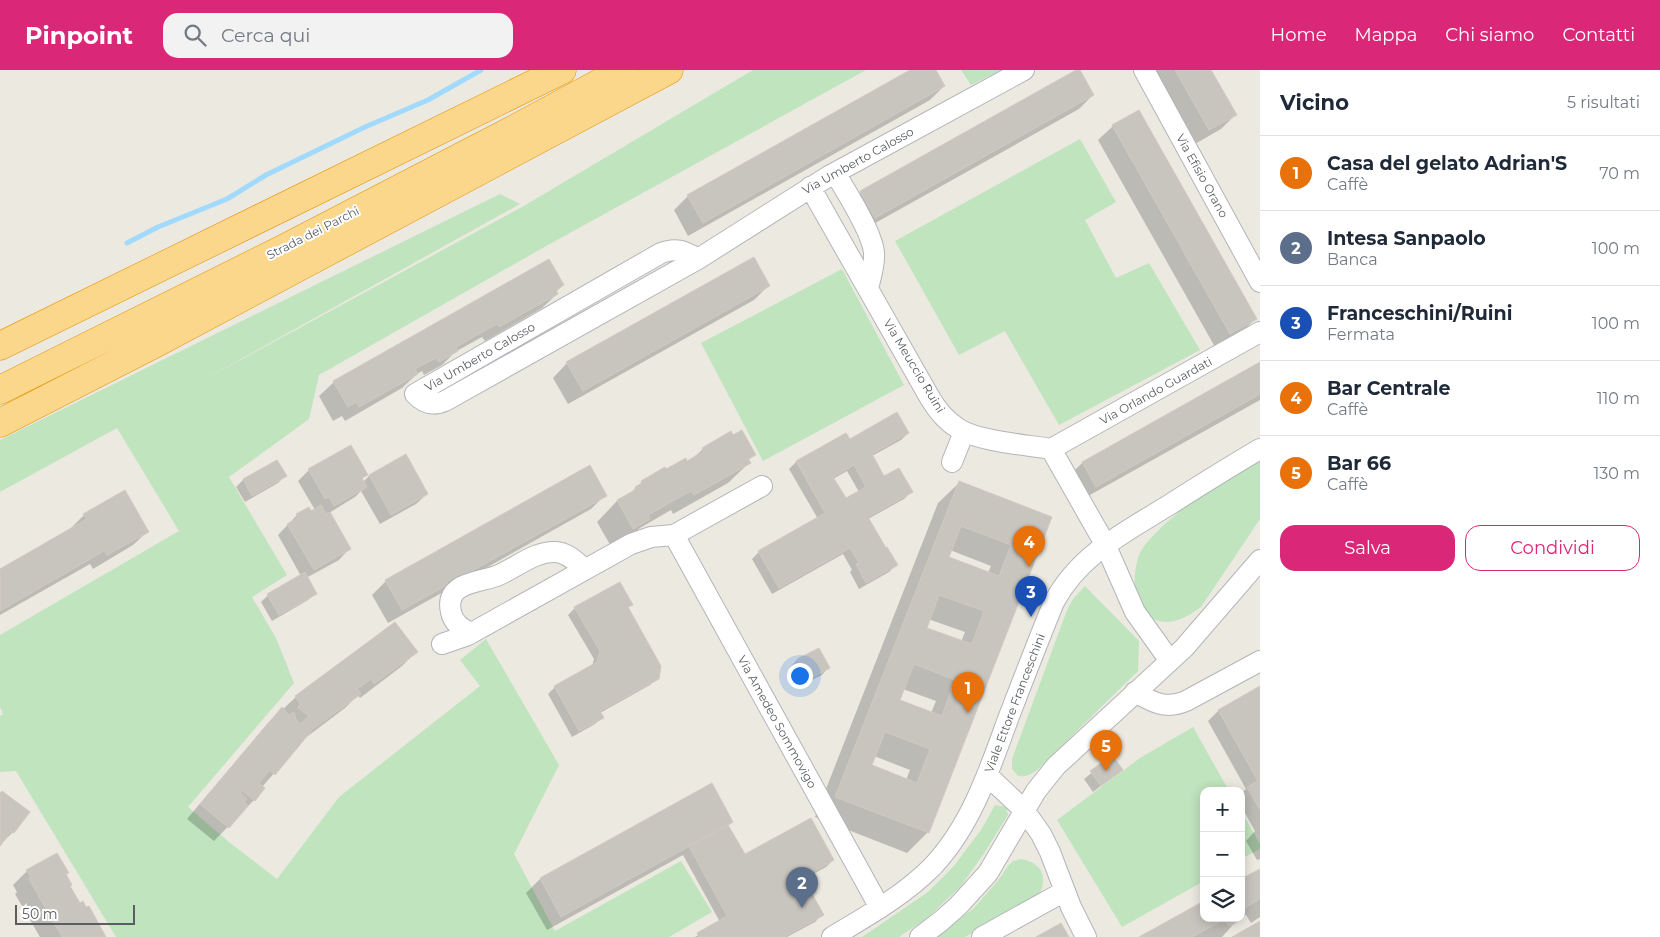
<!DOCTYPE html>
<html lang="it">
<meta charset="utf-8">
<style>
body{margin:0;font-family:Montserrat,sans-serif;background:#f2f2f3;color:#1f2937}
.controls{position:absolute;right:15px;bottom:15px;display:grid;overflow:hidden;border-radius:10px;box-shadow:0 2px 12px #0003}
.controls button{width:45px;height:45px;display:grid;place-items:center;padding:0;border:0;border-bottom:1px solid #e0e1e3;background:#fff;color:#1f2937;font:25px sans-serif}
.scale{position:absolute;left:15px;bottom:12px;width:120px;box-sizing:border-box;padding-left:5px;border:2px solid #5a5e62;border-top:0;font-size:14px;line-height:18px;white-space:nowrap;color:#5a5e62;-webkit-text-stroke:4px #fff;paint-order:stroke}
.you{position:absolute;left:799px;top:605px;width:18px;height:18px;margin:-12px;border:4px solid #fff;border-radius:50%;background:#1a73e8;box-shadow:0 0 0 8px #1a73e833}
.badge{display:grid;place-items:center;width:32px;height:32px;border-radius:50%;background:#db2777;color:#fff;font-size:16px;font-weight:700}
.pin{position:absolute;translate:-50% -41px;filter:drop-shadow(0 1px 2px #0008)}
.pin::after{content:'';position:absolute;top:26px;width:18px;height:15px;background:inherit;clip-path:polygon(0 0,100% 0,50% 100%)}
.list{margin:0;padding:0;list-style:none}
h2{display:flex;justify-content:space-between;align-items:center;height:65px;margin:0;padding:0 20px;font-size:21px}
h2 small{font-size:16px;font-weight:400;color:#747a83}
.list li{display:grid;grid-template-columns:32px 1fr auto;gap:15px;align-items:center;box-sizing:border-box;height:75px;padding:0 20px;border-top:1px solid #e0e1e3}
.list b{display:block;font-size:19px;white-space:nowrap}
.list p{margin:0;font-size:16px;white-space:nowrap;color:#747a83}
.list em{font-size:16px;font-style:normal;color:#747a83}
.actions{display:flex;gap:10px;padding:15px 20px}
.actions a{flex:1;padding:11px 0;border:1px solid #db2777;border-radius:15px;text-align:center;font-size:18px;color:#db2777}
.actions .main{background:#db2777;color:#fff}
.icon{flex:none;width:28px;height:28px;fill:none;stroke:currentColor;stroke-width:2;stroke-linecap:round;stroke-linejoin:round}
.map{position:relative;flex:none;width:1260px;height:867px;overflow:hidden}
header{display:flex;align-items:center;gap:30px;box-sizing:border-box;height:70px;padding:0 25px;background:#db2777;color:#fff}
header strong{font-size:24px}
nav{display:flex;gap:28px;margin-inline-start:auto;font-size:18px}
.search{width:350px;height:45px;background:#f2f2f3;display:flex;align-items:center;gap:12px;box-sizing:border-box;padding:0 18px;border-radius:15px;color:#747a83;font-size:19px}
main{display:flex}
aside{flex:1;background:#fff}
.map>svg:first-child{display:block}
.green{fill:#c0e4be}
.shadow{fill:#0003;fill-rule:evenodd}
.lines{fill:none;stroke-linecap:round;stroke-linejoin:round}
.stream{stroke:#a1dafc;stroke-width:5}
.building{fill:#c8c4be;stroke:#d1cac0;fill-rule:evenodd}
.minor-casing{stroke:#b2b5b9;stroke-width:22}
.highway-casing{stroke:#e79306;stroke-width:29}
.minor{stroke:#fff;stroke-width:20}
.highway{stroke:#fad78b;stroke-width:28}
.labels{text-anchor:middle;stroke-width:4;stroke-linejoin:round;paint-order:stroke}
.street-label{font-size:12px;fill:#5a5e62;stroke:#fff}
</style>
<header>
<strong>Pinpoint</strong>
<div class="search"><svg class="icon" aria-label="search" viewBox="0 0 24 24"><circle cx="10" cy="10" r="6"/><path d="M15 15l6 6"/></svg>Cerca qui</div>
<nav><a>Home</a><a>Mappa</a><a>Chi siamo</a><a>Contatti</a></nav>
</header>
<main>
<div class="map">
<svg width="1260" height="867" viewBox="0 0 1260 867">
<rect width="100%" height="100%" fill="#ece9e1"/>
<path class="green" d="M753,0H866L548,175L319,305L309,349L229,407L287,505L252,527L276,568L294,613L188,737L229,772L277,809L339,727L480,616L460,590L486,569L559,695L514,784L555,861L681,791L712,842L669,867H116L16,701L0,702V646L3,644L0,637V565L179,461L117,358L0,422V370L500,124L520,134L196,314L522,137Z
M961,0H1001L971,15Z
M1080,69L1116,132L1085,150L1116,208L1149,193L1200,280L1059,355L1005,261L959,285L895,171Z
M842,199L904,315L763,391L701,273Z
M1260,391V449L1201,537C1190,545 1175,555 1159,551C1131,546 1131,503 1140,483C1146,471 1156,463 1165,454C1174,447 1182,438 1191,431C1212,416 1237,404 1260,391Z
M1085,516L1139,571L1138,601L1037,700C1030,705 1026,707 1018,706L1012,699V689L1067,540L1073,529Z
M1193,657L1229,721H1204V811L1122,857L1057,750L1140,688Z
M995,735L1006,737L1008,745L983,785L960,817L926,849L899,867H862L928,822L954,796L968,777L981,760Z
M1241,741L1260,774V779L1241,789Z
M1021,789C1040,792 1048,805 1040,823L965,867H938V866L974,838L1000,808L1008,796L1013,791Z"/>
<path class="shadow" d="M912,0H934L944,16L930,30L688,166L674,140L688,126Z
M1153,0H1210L1235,45L1221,59L1195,74Z
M1093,25L1079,39L861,161L847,136L861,122Z
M1113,56L1255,249L1241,263L1215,277L1098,70Z
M563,215L556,222L557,224L542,238L485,271L482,267L455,282L442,295L424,305L422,301L417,304L402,318L345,351L342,346L333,351L319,326L334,312Z
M768,216L754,230L568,334L553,308L567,293Z
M1260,293V330L1081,430L1068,407L1082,393Z
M908,363L901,370L872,386L884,408L911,422L904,429L868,449L896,495L889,502L859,519L850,502L852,500L843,484L772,524L752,489L759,482L818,449L789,399L796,392L845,364L849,371ZM847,401L859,422L845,430L833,409Z
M703,379L754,384L748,391L749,393L728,413L673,444L671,440L640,458L628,469L612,478L597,452L617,431L628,425L642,412L687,392L692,389Z
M406,386L427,424L416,434L380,454L361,421L355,427L329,443L349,479L339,490L306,508L315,523L308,530L272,551L261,532L268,525L301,506L278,465L297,445L315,440L298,411L309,400L366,404L362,409L363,412L369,406Z
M277,391L285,406L278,413L245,432L236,417L243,410Z
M959,413L1050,448L928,762L907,783L815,747L938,433ZM950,480L991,496L988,503L948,488ZM928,549L965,562L961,572L925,559ZM903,619L936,631L931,643L899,631ZM874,686L910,700L906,710L870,696Z
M605,425L591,439L388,553L372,525L386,511Z
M84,445L148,461L133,475L93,499L90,494L0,545V500L70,459Z
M631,535L627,538L658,608L650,615L600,643L602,647L595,654L572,667L548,624L555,617L592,596L594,589L568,545L575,538Z
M819,579L828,598L822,605L800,616L790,597L797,590Z
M416,582L402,596L360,628L358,625L345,638L304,669L262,717L254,730L214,771L187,749L268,653L296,627Z
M1260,617V789L1257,790L1246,771L1255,761L1241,736V724L1246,719L1208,651L1218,641Z
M1112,687L1121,700L1093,722L1084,709Z
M711,715L732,752L728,756L744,786L833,790L826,797L803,810L822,845L815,852L787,867H695L720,852L683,785L547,860L526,823L540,809Z
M0,724L28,742L13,762L0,775Z
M1260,800V847L1251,853L1246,845L1241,847V811Z
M27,801L67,803L65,805L69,817L79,835L105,867H40L15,824L17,822L13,815Z
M1204,848H1239L1222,867H1142Z"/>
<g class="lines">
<path class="stream" d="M127,173L158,157L227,129L266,105L365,57L428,30L481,0"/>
</g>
<path class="building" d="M910,0H936L945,16L703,153L687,125Z
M1076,0H1080L1094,25L875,148L860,121Z
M1175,0H1211L1237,45L1209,60Z
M1139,40L1257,249L1230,264L1112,55Z
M754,187L770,216L583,321L566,292Z
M549,189L564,215L556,220L558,224L499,257L497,254L456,277L458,281L439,292L436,288L415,299L418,304L359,337L356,332L348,337L333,311Z
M1260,292V324L1096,417L1082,392Z
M897,342L909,363L872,384L884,406L899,398L913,422L868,447L886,478L887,477L898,495L866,513L856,494L859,493L850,478L779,518L758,481L825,443L796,391L846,363L850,369ZM854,395L866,417L846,428L833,407Z
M742,360L756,385L748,389L751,393L694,425L691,421L648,445L650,449L633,459L617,430L637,419L635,417L642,413L641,411L665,397L666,399L686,388L687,391L704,381L702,378L731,361L733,365Z
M351,375L368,405L362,408L367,417L334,436L329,427L325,429L308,399Z
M406,384L428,424L391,445L369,405Z
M277,390L287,406L252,426L243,409Z
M590,395L607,426L402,540L385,510Z
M959,411L1052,447L929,763L835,727ZM961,456L1011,475L999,506L949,487ZM939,525L984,541L972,574L927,558ZM914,594L955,610L942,646L900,630ZM885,662L930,679L917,713L872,695Z
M125,420L149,462L107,485L104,481L0,541V499L87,449L83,444Z
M321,435L326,444L330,442L351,479L314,500L287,454L298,448L296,444L309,437L311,441Z
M305,502L317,524L279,545L267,524Z
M620,512L633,535L628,537L661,596L659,609L600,641L604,648L579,661L554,616L597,592L600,581L574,537Z
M395,552L418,582L374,614L371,609L357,619L361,624L313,659L275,705L270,700L259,713L265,718L255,731L242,721L240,723L247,729L244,732L248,736L229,758L200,734L282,637L289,645L294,642L296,649L300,654L309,646L298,638L300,634L295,626Z
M819,578L830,598L807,610L797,589Z
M1260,616V740L1247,717L1258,711L1218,640Z
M1112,685L1123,700L1101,716L1090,701Z
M712,713L733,752L561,847L540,808Z
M2,721L30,742L14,763L11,761L0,776V723Z
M811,748L834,790L803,808L824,845L784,867H699L697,863L727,846L689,776L728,755L745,784Z
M57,783L69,803L66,804L72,815L70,816L80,833L83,831L86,837L89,836L106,867H62L29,809L31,807L26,800Z
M1260,799V829L1241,840V809Z
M1204,831V848H1238L1239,851L1229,856L1225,849L1192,867H1139Z
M1260,851V867H1232Z
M1061,853L1069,867H1036Z"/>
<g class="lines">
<g class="minor-casing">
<path id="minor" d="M1144,0L1260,212
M835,103C846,121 873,164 874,183C875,195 871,207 868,218
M810,117L930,328C937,340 946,351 959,359C978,371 1027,375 1051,379L1105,474L1135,542L1170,591
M698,189C685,181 676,177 661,183L415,324C424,334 433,336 445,331L698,189L829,106L1024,0
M1051,379L1260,262
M952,392L964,362
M674,465L762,416
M471,563C462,559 453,553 451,542C444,511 481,513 499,505C517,497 535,481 556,482C568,483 576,492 585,499
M442,574L468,565L631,474L651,467L674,465L880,838
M1135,622C1152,632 1166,640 1186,631L1260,591
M987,705L1024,740L1041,764L1050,782L1071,837L1086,867
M832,867C867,846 903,826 932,797C971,756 989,701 1008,649C1023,610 1038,571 1054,532C1080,484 1124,463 1169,435C1199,416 1229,397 1260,379
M920,867L941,851L958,836L988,803L1036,721L1056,696L1184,578L1260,490
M982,867L1065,821"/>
</g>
<g class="highway-casing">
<path id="highway" d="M0,276L562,0
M0,320L285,178L507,63L624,0
M0,353L156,273L669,0"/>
</g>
<use href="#minor" class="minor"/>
<use href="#highway" class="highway"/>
</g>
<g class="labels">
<g class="street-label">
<text transform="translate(858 91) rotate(-29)" y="4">Via Umberto Calosso</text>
<text transform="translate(1202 106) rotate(61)" y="4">Via Efisio Orano</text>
<text transform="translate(313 163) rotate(-27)" y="4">Strada dei Parchi</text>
<text transform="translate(480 287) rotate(-30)" y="4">Via Umberto Calosso</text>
<text transform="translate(914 296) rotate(59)" y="4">Via Meuccio Ruini</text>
<text transform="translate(1156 321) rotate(-29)" y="4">Via Orlando Guardati</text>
<text transform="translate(1015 633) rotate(-69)" y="4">Viale Ettore Franceschini</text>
<text transform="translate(777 652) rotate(61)" y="4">Via Amedeo Sommovigo</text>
</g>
</g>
</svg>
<div class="controls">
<button>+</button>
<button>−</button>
<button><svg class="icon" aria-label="layers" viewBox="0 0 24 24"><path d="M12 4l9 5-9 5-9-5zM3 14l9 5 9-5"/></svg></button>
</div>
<div class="scale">50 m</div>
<div class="you"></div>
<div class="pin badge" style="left:968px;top:643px;background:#e8710a">1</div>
<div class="pin badge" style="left:802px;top:838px;background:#5c6f8a">2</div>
<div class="pin badge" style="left:1031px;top:547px;background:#1a4fb4">3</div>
<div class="pin badge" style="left:1029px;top:497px;background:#e8710a">4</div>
<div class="pin badge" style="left:1106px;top:701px;background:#e8710a">5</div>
</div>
<aside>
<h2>Vicino<small>5 risultati</small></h2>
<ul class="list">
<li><span class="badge" style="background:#e8710a">1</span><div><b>Casa del gelato Adrian'S</b><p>Caffè</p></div><em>70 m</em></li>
<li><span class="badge" style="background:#5c6f8a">2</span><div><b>Intesa Sanpaolo</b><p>Banca</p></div><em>100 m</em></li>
<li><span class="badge" style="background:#1a4fb4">3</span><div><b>Franceschini/Ruini</b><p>Fermata</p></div><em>100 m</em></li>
<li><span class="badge" style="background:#e8710a">4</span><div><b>Bar Centrale</b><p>Caffè</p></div><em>110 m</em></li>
<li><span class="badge" style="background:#e8710a">5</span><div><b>Bar 66</b><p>Caffè</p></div><em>130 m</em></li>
</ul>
<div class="actions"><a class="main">Salva</a><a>Condividi</a></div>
</aside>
</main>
